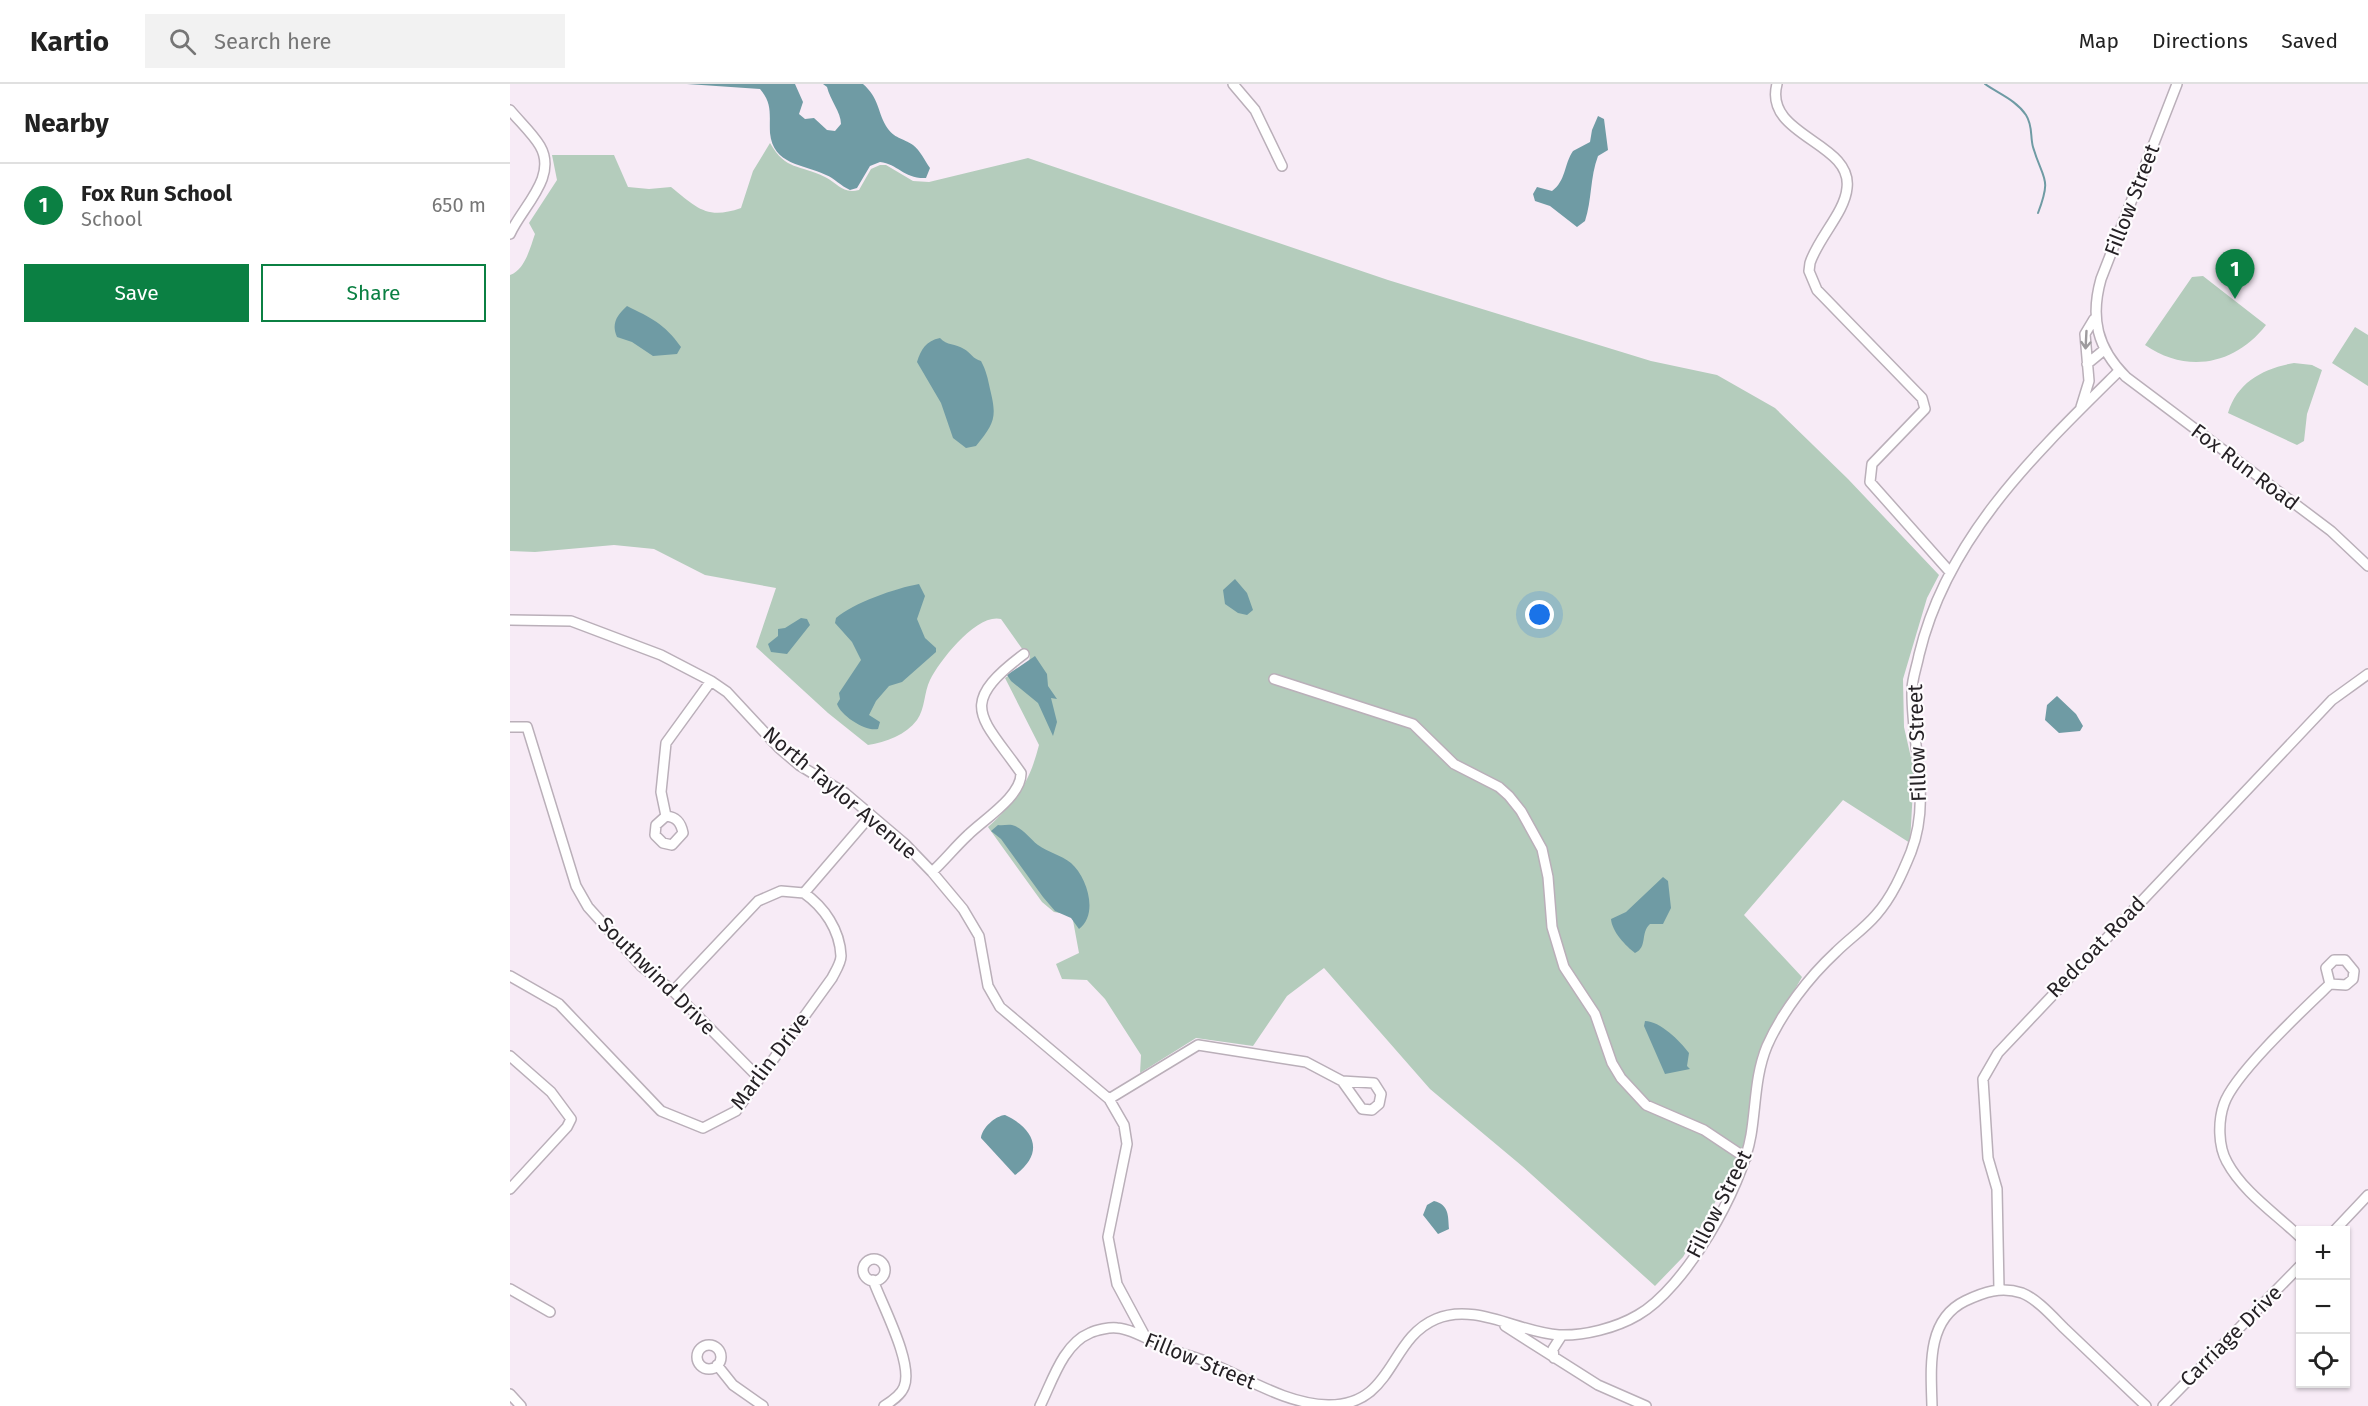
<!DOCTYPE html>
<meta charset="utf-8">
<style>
body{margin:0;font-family:"Fira Sans",sans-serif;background:#f2f2f2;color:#222}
.controls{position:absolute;right:18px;bottom:18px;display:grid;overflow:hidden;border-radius:0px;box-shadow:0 2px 4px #0004}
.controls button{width:54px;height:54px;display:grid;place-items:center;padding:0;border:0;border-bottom:2px solid #e0e0e0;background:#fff;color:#222;font:30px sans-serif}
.you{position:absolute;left:1030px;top:531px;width:21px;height:21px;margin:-15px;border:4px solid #fff;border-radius:50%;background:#1a73e8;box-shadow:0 0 0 9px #1a73e833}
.badge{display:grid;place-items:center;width:39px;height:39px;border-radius:50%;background:#0b8043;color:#fff;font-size:20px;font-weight:700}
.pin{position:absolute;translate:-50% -50px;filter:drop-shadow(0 2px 3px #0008)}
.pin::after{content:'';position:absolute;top:32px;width:21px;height:18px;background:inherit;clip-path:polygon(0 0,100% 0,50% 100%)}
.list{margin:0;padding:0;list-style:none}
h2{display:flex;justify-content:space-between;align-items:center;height:78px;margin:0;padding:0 24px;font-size:26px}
h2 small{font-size:20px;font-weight:400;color:#767676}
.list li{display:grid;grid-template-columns:39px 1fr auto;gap:18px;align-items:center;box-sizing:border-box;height:84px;padding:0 24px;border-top:2px solid #e0e0e0}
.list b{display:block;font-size:22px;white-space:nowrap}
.list p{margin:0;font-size:20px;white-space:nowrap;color:#767676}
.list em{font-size:20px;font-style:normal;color:#767676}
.actions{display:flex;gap:12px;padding:18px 24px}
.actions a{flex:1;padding:14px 0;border:2px solid #0b8043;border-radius:0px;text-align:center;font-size:21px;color:#0b8043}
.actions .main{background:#0b8043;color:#fff}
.icon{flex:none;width:33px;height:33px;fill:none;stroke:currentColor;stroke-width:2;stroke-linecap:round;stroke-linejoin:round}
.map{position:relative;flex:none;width:1858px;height:1322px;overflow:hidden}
header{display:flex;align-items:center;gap:36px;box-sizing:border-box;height:84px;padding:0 30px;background:#fff;border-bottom:2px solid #e0e0e0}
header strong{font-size:28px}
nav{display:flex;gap:33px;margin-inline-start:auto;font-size:21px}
.search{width:420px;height:54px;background:#f2f2f2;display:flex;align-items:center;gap:15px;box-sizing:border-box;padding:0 21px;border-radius:0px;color:#767676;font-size:22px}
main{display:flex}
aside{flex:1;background:#fff}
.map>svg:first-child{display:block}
.green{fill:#b4ccbc}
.water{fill:#6f9ba4}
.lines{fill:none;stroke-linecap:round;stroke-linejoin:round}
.stream{stroke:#6f9ba4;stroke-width:2}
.minor-casing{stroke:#baafb9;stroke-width:12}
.minor{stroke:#fff;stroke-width:9}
.oneway{stroke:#9d9b9d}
.labels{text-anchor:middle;stroke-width:4.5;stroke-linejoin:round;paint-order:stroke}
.street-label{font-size:21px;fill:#252125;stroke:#fefcfe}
</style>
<header>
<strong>Kartio</strong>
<div class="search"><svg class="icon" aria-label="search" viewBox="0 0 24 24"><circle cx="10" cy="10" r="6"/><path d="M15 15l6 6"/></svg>Search here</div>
<nav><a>Map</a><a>Directions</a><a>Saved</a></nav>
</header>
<main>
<aside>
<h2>Nearby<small></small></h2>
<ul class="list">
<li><span class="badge">1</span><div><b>Fox Run School</b><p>School</p></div><em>650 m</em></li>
</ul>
<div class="actions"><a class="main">Save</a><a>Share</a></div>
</aside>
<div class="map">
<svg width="1858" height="1322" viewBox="0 0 1858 1322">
<rect width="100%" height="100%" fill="#f7ebf6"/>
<path class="green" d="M260,59C276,87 289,80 315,93C329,100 332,110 349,106L361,85L370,81H376L403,97L419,98L518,74L878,196L1141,277L1207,291L1265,324L1338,395L1429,491L1417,514L1393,595L1394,643L1404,687L1400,759L1333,716L1234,831L1292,893L1248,970L1235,1058L1228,1079L1173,1173L1145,1202L1012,1082L920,1005L814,884L777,912L743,962L686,954L630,989L631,971L595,915L577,896L552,895L546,880L569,869L562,831L544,828L532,818L478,743C507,716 519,700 529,661L495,594L519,579L520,570L513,566L491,535C467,529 430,576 420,596C414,608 415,625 407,636C396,651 376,658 358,661L318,629L246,563L266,504L195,491L144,465L104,461L25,468L0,467V191C15,186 20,164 25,150L19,139L47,96L42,71H104L118,103L139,105L161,103C187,124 197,136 231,124L243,87Z
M1693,192L1756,241C1725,281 1677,290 1635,261L1682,193Z
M1845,243L1858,251V302L1822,279Z
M1784,279L1802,281L1812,286L1797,330L1794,357L1787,361L1718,329C1727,298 1754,284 1784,279Z"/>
<path class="water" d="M177,0H285L293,18L289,30L295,35L304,34L317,46L325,47L331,40C331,28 320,16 317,3L313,0H353C369,14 367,26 376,42C384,55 393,54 403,61C410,66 415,77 420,84L416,94C394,95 388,80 370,78L360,82L347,104L340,106C331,102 324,94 316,91C293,80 263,81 260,49C259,31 263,20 250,5Z
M1088,32L1094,35L1098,66L1088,72C1080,93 1082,116 1075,137L1067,143L1040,122L1025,117L1023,110L1027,103L1042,107C1056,97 1054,80 1063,67L1080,58L1082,46Z
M117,222C141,234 154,239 171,263L167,270L143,272L122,258L107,253C101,240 107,231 117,222Z
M430,254C437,262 445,259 454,265C461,269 463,275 471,277C476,286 478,295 480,305C487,333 485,339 466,362L456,364L443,354L431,319L407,278C411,265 416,257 430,254Z
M725,495L737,509L743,526L737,531L728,529L715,520L713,506Z
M409,500L415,512L407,535L415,554L426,564V568L392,598L379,602L366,617L359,631L370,638L368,645C356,648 331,632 327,620L330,615L329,609L351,576L342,558L325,539L326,534C343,519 386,504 409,500Z
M291,534L297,535L300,541L277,570L261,568L258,560L268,552V545L275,544Z
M525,572L537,590L538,602L547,615L541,614L547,638L543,652L528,619L501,597L497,591Z
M1547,612L1566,630L1573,642L1570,647L1549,649L1535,636L1537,621Z
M488,741C493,742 497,740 502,741C513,744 519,754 528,761C538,768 551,771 561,779C577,793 589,830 569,845L561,834L545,827L533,813L491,755L481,747Z
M1153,793L1158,797L1161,824L1153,840H1140C1130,849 1138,863 1125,869C1116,862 1102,848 1101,835L1116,828Z
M1135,937C1150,937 1170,957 1179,969L1177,982L1180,985L1155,990L1134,942Z
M495,1031C525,1045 535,1069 505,1091L471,1054C472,1044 485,1032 495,1031Z
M924,1117C939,1121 938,1131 939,1145L928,1150L913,1131L917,1121Z"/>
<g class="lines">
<path class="stream" d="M1475,0C1489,10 1506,16 1516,31C1523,42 1520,52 1523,63C1533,97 1542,92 1528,129"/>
<g class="minor-casing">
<path id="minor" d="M723,0L745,26L772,82
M1267,0C1253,52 1343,58 1337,104C1335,128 1308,154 1300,179L1299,187L1307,206L1412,314L1415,325L1362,380L1360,398L1440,488
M1667,0L1591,195C1580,234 1587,264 1616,293L1821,447L1858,482
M0,26C10,38 23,50 30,62C48,93 12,123 0,150
M1577,280L1594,266
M1571,323L1579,297L1575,250L1584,235
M0,536L61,537L151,571L201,597L217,608L269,664L289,681L335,709L395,760L422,788L453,825L469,852L478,902L490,923L599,1015L614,1041L617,1060L598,1153L607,1200L636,1254
M764,595L903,640L944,680L989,703L999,712L1011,727L1032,765L1038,793L1042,843L1054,883L1085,930L1102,979L1111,994L1136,1021L1194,1046L1236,1074
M0,643H17L66,802L78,823L131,882L163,907L249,994
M156,732L146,741L145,751L153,759L162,761L173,749C171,739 167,733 156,732L151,708L156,659L201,597
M422,788C435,776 445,763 458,751C473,736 512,712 511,689C471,632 446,621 514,570
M294,809L361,731
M0,892L49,920L151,1027L193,1044L226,1027L322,894C325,888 331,879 331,872C330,846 314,823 294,809
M163,907L248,817L271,807L294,809
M0,972L41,1008L61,1035L57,1043L0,1105
M599,1015L688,961L796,978L832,997L852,1025L862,1026L869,1020L871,1010L864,999L832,997
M1825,1146L1858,1111
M1790,1153C1766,1130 1733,1108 1717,1078C1708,1062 1708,1037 1714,1020C1724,990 1795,924 1820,900L1836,901L1843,895L1844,887L1835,876H1824L1816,884L1820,900
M353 1186a11 11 0 1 1 22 0a11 11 0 1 1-22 0Z
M363,1196C372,1221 404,1280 394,1303C391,1311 382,1317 374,1322
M0,1205L40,1228
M1489,1205L1487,1105L1478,1074L1473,995L1488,969L1822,616L1858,590
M995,1242L1088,1301L1136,1322
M187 1273a12 12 0 1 1 24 0a12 12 0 1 1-24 0Z
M1044,1274L1043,1265L1052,1251
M207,1281L223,1301L253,1322
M0,1310L11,1322
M530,1322C542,1298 553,1260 580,1249C586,1246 600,1243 607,1244C623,1245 642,1258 657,1264C671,1270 686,1273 700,1279C737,1294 776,1320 818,1321C884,1322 878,1255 926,1235C965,1218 1010,1249 1049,1251C1074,1252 1106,1244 1128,1231C1175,1204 1232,1105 1241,1051C1246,1021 1245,991 1257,962C1272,928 1299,893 1326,868C1339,855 1354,845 1366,831C1382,813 1392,790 1401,768C1422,713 1401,662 1402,606C1402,595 1407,582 1409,571C1437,453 1526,369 1609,287
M1422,1322C1421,1284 1416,1236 1455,1217C1474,1208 1491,1202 1512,1209C1527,1215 1542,1232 1554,1244C1581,1270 1609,1296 1636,1322
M1653,1322L1790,1182"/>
</g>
<use href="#minor" class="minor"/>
</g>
<defs><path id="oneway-shaft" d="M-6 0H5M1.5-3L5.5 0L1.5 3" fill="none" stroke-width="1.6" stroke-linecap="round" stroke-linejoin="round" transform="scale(1.5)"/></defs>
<use class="oneway" href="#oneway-shaft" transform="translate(1576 256) rotate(93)"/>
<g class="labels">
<g class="street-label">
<text transform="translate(1622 116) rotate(-69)" y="7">Fillow Street</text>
<text transform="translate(1735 383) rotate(37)" y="7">Fox Run Road</text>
<text transform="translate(1407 659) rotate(-92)" y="7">Fillow Street</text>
<text transform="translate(330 709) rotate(40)" y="7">North Taylor Avenue</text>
<text transform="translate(1586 863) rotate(-46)" y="7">Redcoat Road</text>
<text transform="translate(147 892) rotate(45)" y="7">Southwind Drive</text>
<text transform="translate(260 977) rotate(-53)" y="7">Marlin Drive</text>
<text transform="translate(1209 1120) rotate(-63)" y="7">Fillow Street</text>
<text transform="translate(1721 1252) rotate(-45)" y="7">Carriage Drive</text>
<text transform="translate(690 1277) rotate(22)" y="7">Fillow Street</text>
</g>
</g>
</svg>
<div class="controls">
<button>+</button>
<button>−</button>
<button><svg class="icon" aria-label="locate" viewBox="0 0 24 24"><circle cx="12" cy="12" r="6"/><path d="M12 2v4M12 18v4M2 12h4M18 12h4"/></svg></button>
</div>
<div class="you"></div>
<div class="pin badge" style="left:1725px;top:215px">1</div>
</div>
</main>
